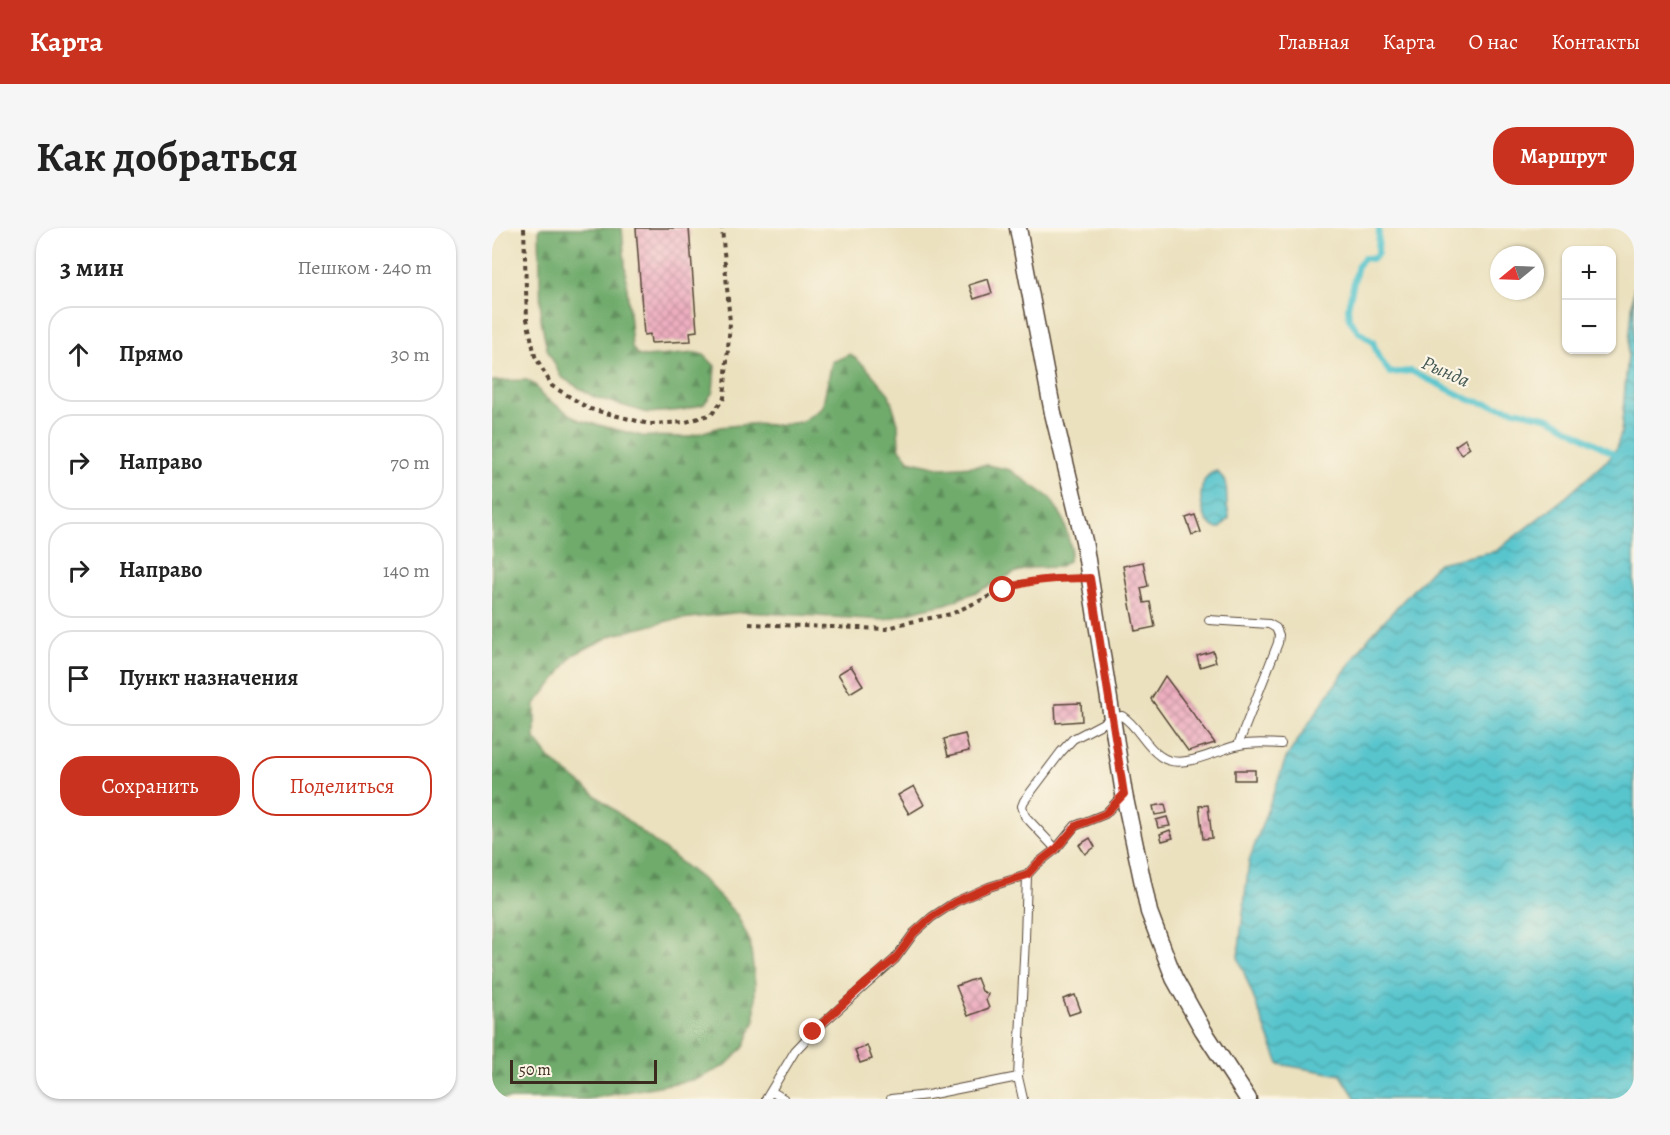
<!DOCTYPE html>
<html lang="ru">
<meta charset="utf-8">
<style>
body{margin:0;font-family:Alegreya,serif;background:#f6f6f6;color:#222}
.controls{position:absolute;right:18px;top:18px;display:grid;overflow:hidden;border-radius:12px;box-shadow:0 2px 4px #0004}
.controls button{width:54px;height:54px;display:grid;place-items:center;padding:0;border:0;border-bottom:2px solid #e0e0e0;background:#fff;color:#222;font:30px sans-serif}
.compass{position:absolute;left:998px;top:18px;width:54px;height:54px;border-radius:50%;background:#fff;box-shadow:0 2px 4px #0004;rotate:251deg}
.scale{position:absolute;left:18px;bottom:15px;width:147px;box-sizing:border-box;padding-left:6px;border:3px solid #3b2a1e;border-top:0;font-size:16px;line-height:21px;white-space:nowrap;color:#3b2a1e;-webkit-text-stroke:4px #fcf5e5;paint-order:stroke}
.stop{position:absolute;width:18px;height:18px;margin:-14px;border:4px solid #c8321e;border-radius:50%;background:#fff}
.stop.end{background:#c8321e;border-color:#fff;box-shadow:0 2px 6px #0008}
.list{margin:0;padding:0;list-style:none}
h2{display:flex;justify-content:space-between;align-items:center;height:78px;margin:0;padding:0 24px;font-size:26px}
h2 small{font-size:20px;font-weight:400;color:#767676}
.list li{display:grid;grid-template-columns:39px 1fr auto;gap:18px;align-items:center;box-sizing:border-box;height:96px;margin:0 12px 12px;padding:0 12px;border:2px solid #e0e0e0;border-radius:24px}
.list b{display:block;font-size:22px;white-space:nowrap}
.list em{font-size:20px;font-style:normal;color:#767676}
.actions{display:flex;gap:12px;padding:18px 24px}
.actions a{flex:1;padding:14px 0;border:2px solid #c8321e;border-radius:24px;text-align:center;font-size:21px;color:#c8321e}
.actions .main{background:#c8321e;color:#fff}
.icon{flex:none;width:33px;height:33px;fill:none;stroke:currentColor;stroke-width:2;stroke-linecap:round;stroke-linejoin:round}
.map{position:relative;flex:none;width:1142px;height:871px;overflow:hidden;border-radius:24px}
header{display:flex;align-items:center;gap:36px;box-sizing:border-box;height:84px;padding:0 30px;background:#c8321e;color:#fff}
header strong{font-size:28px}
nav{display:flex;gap:33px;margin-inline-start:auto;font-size:21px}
.intro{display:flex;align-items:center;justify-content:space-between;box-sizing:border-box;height:144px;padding:0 36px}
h1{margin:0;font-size:42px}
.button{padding:15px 27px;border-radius:24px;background:#c8321e;color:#fff;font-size:21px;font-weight:700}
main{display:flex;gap:36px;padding:0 36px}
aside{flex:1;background:#fff;border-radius:24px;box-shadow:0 2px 4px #0004}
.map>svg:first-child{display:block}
.forest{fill:url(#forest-firs);stroke:#556a45;stroke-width:1.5}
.water{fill:url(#water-waves);stroke:#4a7876;stroke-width:1.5}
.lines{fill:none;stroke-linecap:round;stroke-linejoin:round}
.stream{stroke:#58c5cd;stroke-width:6}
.building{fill:url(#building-cross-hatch)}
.service-casing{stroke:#554536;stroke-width:10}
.minor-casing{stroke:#554536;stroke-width:19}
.path{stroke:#554536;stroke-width:4;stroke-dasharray:4.5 4.5;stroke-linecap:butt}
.service{stroke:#fff;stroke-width:8}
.minor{stroke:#fff;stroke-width:16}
.route{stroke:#c8321e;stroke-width:8}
.labels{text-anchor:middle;stroke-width:4.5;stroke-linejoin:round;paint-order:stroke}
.water-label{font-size:20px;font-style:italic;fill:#445853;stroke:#fcf5e5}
</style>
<header>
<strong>Карта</strong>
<nav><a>Главная</a><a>Карта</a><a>О нас</a><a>Контакты</a></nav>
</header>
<div class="intro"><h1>Как добраться</h1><a class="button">Маршрут</a></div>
<main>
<aside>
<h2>3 мин<small>Пешком · 240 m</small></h2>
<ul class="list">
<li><svg class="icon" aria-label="ahead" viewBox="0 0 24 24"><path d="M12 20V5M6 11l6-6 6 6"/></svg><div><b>Прямо</b></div><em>30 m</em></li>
<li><svg class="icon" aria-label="right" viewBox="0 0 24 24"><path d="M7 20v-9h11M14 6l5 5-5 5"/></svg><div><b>Направо</b></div><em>70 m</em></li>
<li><svg class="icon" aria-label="right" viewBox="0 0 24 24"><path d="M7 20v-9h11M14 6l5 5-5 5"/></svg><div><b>Направо</b></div><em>140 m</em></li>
<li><svg class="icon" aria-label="arrive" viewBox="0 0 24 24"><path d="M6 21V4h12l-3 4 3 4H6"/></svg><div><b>Пункт назначения</b></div></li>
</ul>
<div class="actions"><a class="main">Сохранить</a><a>Поделиться</a></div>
</aside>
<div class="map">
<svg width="1142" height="871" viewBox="0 0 1142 871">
<defs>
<pattern id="forest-firs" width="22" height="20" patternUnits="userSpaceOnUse" patternTransform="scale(1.5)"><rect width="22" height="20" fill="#6fab6c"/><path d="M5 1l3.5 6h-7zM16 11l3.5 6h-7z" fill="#5c8b58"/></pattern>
<pattern id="water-waves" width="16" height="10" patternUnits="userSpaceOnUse" patternTransform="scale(1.5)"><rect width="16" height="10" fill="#58c5cd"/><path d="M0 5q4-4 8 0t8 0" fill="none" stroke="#4aa0a6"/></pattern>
<pattern id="building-cross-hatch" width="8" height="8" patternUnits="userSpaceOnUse" patternTransform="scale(1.5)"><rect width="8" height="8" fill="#eeafc1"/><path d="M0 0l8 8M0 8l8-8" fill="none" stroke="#c28f9c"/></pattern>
</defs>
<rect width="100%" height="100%" fill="#fcf5e5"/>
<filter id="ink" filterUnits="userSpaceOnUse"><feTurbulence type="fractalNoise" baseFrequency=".0167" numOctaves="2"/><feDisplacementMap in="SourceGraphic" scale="12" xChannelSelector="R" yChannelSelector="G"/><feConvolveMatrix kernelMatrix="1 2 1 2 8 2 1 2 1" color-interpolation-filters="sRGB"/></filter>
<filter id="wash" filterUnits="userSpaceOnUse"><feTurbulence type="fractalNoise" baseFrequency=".008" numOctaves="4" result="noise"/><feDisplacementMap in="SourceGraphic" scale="24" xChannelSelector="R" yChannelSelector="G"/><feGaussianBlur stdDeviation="1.35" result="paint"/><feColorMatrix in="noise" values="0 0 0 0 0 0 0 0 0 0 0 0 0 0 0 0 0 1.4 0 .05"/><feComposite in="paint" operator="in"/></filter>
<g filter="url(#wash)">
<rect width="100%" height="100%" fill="#ebe1bf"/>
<path class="forest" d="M47,0H130L140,119L145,127L153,129L204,125L212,127L223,138L221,164L212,176L191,182L156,185L102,169L69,149L55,121L49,92Z
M358,126L374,139L397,166L406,195L407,219L417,232L451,240L496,237L518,242L558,270L571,290L579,320L577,332L567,339L538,340L522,345L487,363L454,376L430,381L393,392L251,384L180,392L121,407L81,427L63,452L43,476V511L59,532L212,653L245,687L258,714L263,756V792L252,819L233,838L205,851L96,871H0V153L35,152L44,158L50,168L87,192L150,208L195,209L228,199L258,196L285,197L309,194L330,180L340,134Z"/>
<path class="water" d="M1142,58V871H864L849,847L787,836L746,729L757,633L794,530L835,468L878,408L946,335L1004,323L1074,269L1122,226L1129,206Z
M725,243C737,256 734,259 735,275C735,280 737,285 737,290L729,300H724C723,300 717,295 716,294C706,280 705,247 725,243Z"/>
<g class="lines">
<path class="stream" d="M887,0L886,25L880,31L872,30L866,37L856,79L857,91L867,104L881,114L886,128L898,145L919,143L978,172L1058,190L1122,226"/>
</g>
<g id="blocks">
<path class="building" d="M144,0H197L205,103L198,104L199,113L159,115L158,106L152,107Z
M496,51L500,65L482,71L477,57Z
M973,211L978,220L969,226L963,218Z
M703,287L709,304L700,307L694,290Z
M651,334L656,358L649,360L652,375L658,374L663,399L643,403L631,338Z
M721,423L724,434L708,439L705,428Z
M359,438L371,457L358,465L346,446Z
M673,448L723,515L696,523L659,471Z
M589,475L590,493L564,495L563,476Z
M473,506L477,523L456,528L452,511Z
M743,542H763V552H743Z
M422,558L432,577L417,586L406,567Z
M673,576L675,585L663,587L661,578Z
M716,577L720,610L711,611L707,578Z
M675,589L678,598L666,600L664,592Z
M678,602L681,610L670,613L668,606Z
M598,610L603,619L593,626L587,617Z
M485,750L490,763L496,766L494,772L497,780L476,788L464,758Z
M583,767L589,783L577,787L571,771Z
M375,817L380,831L368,835L363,822Z"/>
</g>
</g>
<g filter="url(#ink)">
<use href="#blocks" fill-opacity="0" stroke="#554536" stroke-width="1.5"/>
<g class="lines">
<g class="service-casing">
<path id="service" d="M717,392L777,396L784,400L787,407L786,415L746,517
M564,621L533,588L530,578L532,573L569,524L581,511L621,490L630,488C646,498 652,517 668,528C689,544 724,522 747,517C761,514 775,515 789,516
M279,863L292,871
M274,871L303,823L321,804L403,731L422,705L440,689L463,674L497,659L535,647
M399,871L436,867L526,849
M531,871L526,849L533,711L535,647L545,636L564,621L583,598L613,586L632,566"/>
</g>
<g class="minor-casing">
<path id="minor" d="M526,0L561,185L592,313L632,566L657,684L682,750L711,802L756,871"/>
</g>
<path class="path" d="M32,0L35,91L43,128L60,158L98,181L157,196L194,194L220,186L232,170L238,95L230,0
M257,396L394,401L413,395L459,386L526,355L538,353L582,351"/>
<use href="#service" class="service"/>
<use href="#minor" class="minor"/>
</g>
</g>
<g class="lines" filter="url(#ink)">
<path class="route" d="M321,804L374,755L403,731L422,705L440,689L463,674L497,659L535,647L545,636L564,621L584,598L613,586L632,566L598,350C568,351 539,350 511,362"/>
</g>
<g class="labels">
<g class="water-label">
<text transform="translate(954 143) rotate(24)" y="7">Рында</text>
</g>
</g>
</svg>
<div class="controls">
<button>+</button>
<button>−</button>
</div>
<svg class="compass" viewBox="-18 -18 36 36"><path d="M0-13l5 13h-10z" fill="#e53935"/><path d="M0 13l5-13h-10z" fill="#767676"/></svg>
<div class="scale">50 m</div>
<div class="stop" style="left:511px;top:362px"></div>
<div class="stop end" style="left:321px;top:804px"></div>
</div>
</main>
